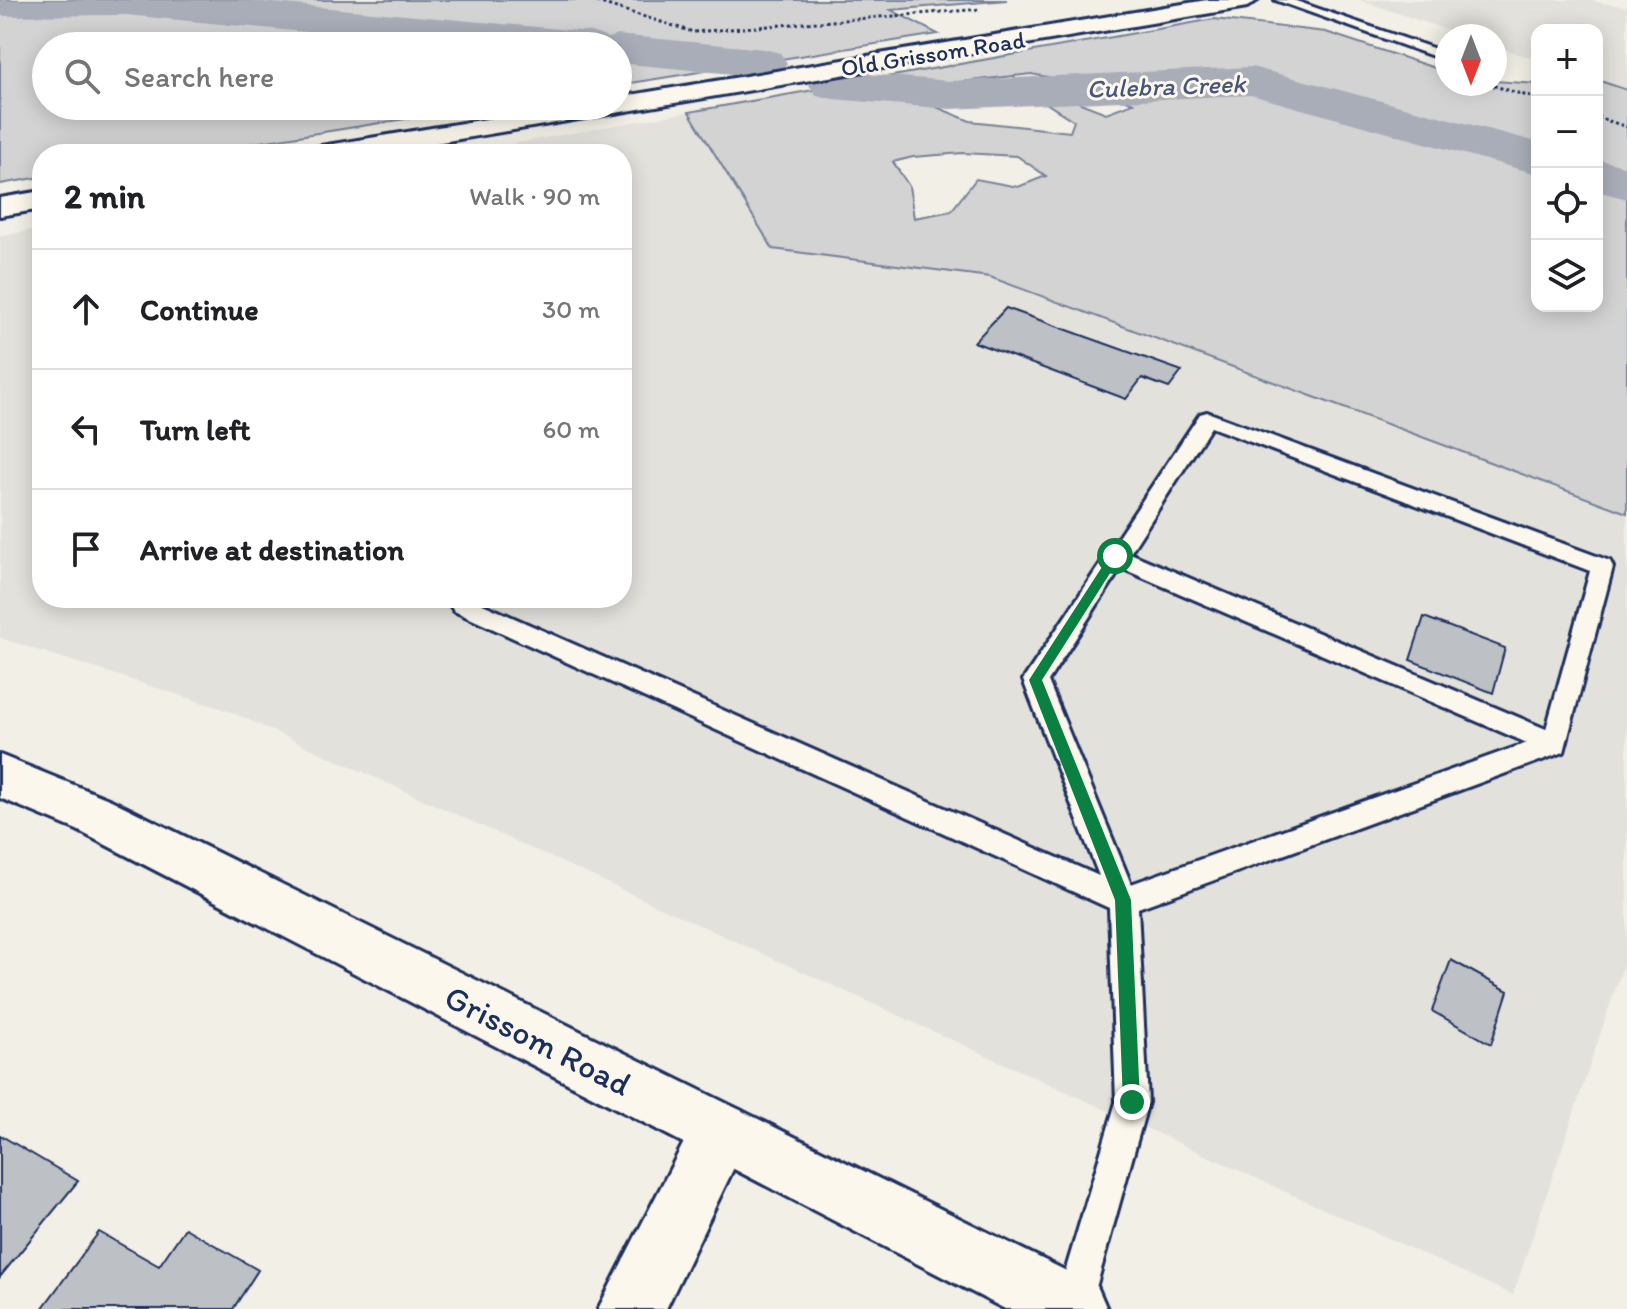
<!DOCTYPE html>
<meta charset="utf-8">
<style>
body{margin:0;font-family:Itim,sans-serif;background:#f2f2f2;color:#202124}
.controls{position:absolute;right:24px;top:24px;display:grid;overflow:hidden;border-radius:16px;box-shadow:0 4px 20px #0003}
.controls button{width:72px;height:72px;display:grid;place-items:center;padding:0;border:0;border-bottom:2px solid #e0e0e0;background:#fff;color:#202124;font:40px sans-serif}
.compass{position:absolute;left:1435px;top:24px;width:72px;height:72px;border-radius:50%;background:#fff;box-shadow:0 4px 20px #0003;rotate:180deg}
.stop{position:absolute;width:24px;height:24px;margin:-18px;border:6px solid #0b8043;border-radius:50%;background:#fff}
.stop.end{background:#0b8043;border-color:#fff;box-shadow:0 2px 8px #0008}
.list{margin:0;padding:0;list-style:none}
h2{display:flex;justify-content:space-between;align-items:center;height:104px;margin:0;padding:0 32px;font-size:34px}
h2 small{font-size:26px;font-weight:400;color:#757577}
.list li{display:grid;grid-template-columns:52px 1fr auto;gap:24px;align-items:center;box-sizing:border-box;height:120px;padding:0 32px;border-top:2px solid #e0e0e0}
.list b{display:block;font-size:30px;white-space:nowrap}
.list em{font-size:26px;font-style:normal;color:#757577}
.icon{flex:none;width:44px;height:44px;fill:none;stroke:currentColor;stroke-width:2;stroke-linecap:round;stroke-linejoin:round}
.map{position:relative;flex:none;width:1627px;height:1309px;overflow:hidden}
.search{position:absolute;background:#fff;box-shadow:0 4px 20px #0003;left:32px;top:32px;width:600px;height:88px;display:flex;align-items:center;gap:20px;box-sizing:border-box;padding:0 28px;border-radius:44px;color:#757577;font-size:30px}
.panel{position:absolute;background:#fff;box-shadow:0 4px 20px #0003;left:32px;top:144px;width:600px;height:464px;border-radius:32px}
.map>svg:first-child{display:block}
.built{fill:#e2e1dc}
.green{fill:#d2d3d2;stroke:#768198;stroke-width:2;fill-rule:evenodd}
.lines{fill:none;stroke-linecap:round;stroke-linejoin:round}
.river{fill:#a9adb7;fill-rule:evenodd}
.building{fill:#bdc0c4;stroke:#1b2f5e;stroke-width:2}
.lane-casing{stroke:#1b2f5e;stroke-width:6}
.street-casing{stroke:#1b2f5e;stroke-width:6}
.secondary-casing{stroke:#1b2f5e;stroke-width:6}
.primary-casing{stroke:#1b2f5e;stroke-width:6}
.path{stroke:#1b2f5e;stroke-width:3;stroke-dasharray:3 3;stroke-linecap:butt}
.lane{fill:#fbf7ec;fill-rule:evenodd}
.street{fill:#fbf7ec;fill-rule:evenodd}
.secondary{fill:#fbf7ec;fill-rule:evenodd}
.primary{fill:#fbf7ec;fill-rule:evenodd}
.route{fill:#0b8043}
.labels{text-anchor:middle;stroke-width:6;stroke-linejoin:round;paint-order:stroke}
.far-street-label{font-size:24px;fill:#1b2f5e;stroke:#fbf7ec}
.far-water-label{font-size:26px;font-style:italic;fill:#465579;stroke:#fbf7ec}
.near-street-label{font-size:34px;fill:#1b2f5e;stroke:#fbf7ec}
</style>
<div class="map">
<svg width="1627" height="1309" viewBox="0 0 1627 1309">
<rect width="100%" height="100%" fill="#f2efe6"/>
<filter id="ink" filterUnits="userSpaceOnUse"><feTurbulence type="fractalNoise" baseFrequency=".0125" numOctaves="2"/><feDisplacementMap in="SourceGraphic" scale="16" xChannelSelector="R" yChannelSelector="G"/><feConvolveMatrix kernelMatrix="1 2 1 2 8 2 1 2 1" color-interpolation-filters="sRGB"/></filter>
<g filter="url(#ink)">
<path class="built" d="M1359,0H1585L1627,7V90L1597,80V30H1537V60L1495,46V36H1465Z
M689,112L773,249L990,277L1627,513V954L1513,1295L229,711L0,638V236L42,228V598H622V154H456Z"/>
<path class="green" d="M0,0H1007L891,10L938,34L618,85V46H46V106H487L186,154H42V177L0,184Z
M1214,19L1326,32L1447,72V84H1495V81L1537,84V306H1597V80L1627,90V513L990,277L773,249L689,112ZM1031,74L1092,85L1133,103L1106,113L1065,97L1046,103L1074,121L1070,132L970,121L929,104L942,84ZM963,153L1017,156L1046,176L1018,187L976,179L951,211L914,218L909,186L893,162L913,157Z"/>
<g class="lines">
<path class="river" d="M0,0H241L591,32L608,38L618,35L764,49L780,53L787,63L780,73L764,77L618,63V46H451L126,15L0,16Z
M1252,67L1537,142V174L1251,95L950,109L833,99L816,95L809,85L816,75L833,71L950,81Z
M1597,159L1627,167V199L1597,191Z"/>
</g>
<path class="building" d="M1006,308L1182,371L1169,388L1142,378L1126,399L974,342Z
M1424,617L1505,648L1493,693L1410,660Z
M1451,960L1508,991L1491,1044L1432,1011Z
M0,1135L78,1181L0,1277Z
M185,1228L258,1270L233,1309H42L99,1232L159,1266Z"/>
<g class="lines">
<g class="lane-casing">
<path id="lane" d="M1275,0H1293L1447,53V61Z
M1207,412L1610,561L1613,567L1564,752L1138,908L1148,1102L1090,1309H1054L1116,1102L1109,908L454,611L450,605L455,598H480L478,602L1099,876L1023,680L1200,414ZM1211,427L1590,571L1546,729L1130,553ZM1121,568L1527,743L1131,884L1048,681Z"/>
</g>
<g class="street-casing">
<path id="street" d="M721,1102L742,1111L751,1132L666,1309H598L700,1111Z"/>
</g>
<g class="secondary-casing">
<path id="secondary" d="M1207,0H1258L1247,7L370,154H307L311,148L321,146L567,106H618V97Z
M42,191V209L0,216V198Z"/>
</g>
<g class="primary-casing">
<path id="primary" d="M0,755L111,800L1097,1286L1107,1309H1005L77,830L0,798Z"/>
</g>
<path class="path" d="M591,0L693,32L981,9
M1488,84L1537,99
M1597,117L1627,127"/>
<use href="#lane" class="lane"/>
<use href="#street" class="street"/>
<use href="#secondary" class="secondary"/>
<use href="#primary" class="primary"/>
</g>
</g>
<path class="route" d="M1115,551L1121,556L1042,680L1131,900L1140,1102L1138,1108L1132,1111L1125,1108L1123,1102L1115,900L1029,680L1111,553Z"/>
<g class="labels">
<g class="far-street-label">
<text transform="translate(933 54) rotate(-9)" y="8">Old Grissom Road</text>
</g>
<g class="far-water-label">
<text transform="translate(1166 86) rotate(-2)" y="9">Culebra Creek</text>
</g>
<g class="near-street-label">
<text transform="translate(538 1040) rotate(27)" y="12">Grissom Road</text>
</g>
</g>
</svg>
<div class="controls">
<button>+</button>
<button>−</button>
<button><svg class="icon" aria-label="locate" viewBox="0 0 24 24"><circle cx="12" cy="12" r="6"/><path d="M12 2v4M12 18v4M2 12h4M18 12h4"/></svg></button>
<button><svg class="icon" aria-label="layers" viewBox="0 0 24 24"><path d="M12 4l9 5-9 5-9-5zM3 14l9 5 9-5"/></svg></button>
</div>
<svg class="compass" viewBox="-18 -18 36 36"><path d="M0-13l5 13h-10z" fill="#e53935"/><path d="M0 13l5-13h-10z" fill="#757577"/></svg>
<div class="stop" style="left:1115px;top:556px"></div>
<div class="stop end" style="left:1132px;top:1102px"></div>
<div class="search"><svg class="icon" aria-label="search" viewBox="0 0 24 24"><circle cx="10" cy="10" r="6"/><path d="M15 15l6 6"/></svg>Search here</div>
<section class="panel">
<h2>2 min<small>Walk · 90 m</small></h2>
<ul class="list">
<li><svg class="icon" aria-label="ahead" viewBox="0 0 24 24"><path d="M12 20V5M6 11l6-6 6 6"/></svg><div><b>Continue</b></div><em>30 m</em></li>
<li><svg class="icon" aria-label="left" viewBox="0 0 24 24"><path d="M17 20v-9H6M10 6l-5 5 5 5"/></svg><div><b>Turn left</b></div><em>60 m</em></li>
<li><svg class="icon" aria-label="arrive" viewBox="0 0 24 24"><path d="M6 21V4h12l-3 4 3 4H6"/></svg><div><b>Arrive at destination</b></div></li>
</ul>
</section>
</div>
